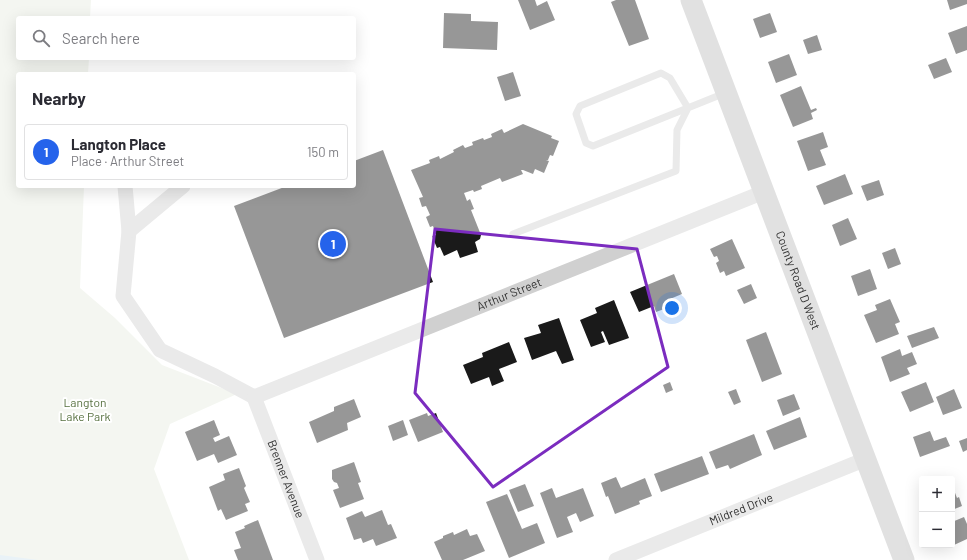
<!DOCTYPE html>
<meta charset="utf-8">
<style>
body{margin:0;font-family:Barlow,sans-serif;background:#f7f7f7;color:#2b2b33}
.controls{position:absolute;right:12px;bottom:12px;display:grid;overflow:hidden;border-radius:4px;box-shadow:0 4px 16px #0002}
.controls button{width:36px;height:36px;display:grid;place-items:center;padding:0;border:0;border-bottom:1px solid #e1e1e2;background:#fff;color:#2b2b33;font:20px sans-serif}
.you{position:absolute;left:672px;top:308px;width:14px;height:14px;margin:-10px;border:3px solid #fff;border-radius:50%;background:#1a73e8;box-shadow:0 0 0 6px #1a73e833}
.badge{display:grid;place-items:center;width:26px;height:26px;border-radius:50%;background:#2563eb;color:#fff;font-size:13px;font-weight:700}
.pin{position:absolute;translate:-50% -50%;border:2px solid #fff;box-shadow:0 1px 4px #0006}
.list{margin:0;padding:0;list-style:none}
h2{display:flex;justify-content:space-between;align-items:center;height:52px;margin:0;padding:0 16px;font-size:17px}
h2 small{font-size:13px;font-weight:400;color:#7c7c81}
.list li{display:grid;grid-template-columns:26px 1fr auto;gap:12px;align-items:center;box-sizing:border-box;height:56px;margin:0 8px 8px;padding:0 8px;border:1px solid #e1e1e2;border-radius:4px}
.list b{display:block;font-size:15px;white-space:nowrap}
.list p{margin:0;font-size:13px;white-space:nowrap;color:#7c7c81}
.list em{font-size:13px;font-style:normal;color:#7c7c81}
.icon{flex:none;width:22px;height:22px;fill:none;stroke:currentColor;stroke-width:2;stroke-linecap:round;stroke-linejoin:round}
.map{position:relative;flex:none;width:967px;height:560px;overflow:hidden}
.search{position:absolute;background:#fff;box-shadow:0 4px 16px #0002;left:16px;top:16px;width:340px;height:44px;display:flex;align-items:center;gap:10px;box-sizing:border-box;padding:0 14px;border-radius:4px;color:#7c7c81;font-size:15px}
.panel{position:absolute;background:#fff;box-shadow:0 4px 16px #0002;left:16px;top:72px;width:340px;height:116px;border-radius:4px}
.map>svg:first-child{display:block}
.green{fill:#e6ecdf}
.water{fill:#cfe2ee}
.building{fill:#1a1a1a}
.lines{fill:none;stroke-linecap:round;stroke-linejoin:round}
.lane{stroke:#d0d0d0;stroke-width:7}
.street{stroke:#d0d0d0;stroke-width:15}
.secondary{stroke:#bdbdbd;stroke-width:21}
.marked{fill:none;stroke:#7b2cbf;stroke-width:3;stroke-linejoin:round}
.labels{text-anchor:middle;stroke-width:4;stroke-linejoin:round;paint-order:stroke}
.street-label{font-size:12px;fill:#333;stroke:#fff}
.park-label{font-size:12px;fill:#56703f;stroke:#fff}
</style>
<div class="map">
<svg width="967" height="560" viewBox="0 0 967 560">
<rect width="100%" height="100%" fill="#fff"/>
<path class="green" d="M0,0H91L90,18H18V58H89L88,74H18V186H84L80,288L115,318L162,365L237,394L170,424L154,469L189,560H0Z"/>
<path class="water" d="M0,555L38,560H0Z"/>
<path class="building" d="M518,0H535L537,6L547,1L555,20L530,30Z
M616,0H635L649,39L629,46L611,2Z
M947,0H967V4L950,10Z
M444,13L471,14V21L498,22L497,50L443,48Z
M770,13L777,32L760,38L753,19Z
M967,26V50L956,54L948,33Z
M817,35L822,50L808,54L803,40Z
M789,54L797,75L776,83L768,62Z
M946,58L952,72L934,79L928,65Z
M513,72L521,96L505,101L497,77Z
M801,86L811,110L816,108L817,110L811,113L813,119L793,127L780,95Z
M523,124L552,136L551,138L559,141L553,156L550,155L548,160H546L549,161L544,173L535,169L533,174L523,170H521L523,174L502,182L500,178L481,186L482,189L474,192L473,190L464,193L467,201L470,199L474,209L471,210L481,235L480,239L475,242L478,252L460,258L457,250L444,256L440,247L437,248L432,236L436,235L433,226L430,227L426,217L430,215L426,206L422,207L419,198L423,197L411,170L430,163L429,160L439,156L440,159L454,152L453,150L463,145L465,148L473,145L472,142L483,138L484,140L492,137L491,134L502,129L504,133Z
M823,132L828,147L820,150L826,165L808,171L797,141Z
M383,150L433,282L284,338L234,206L287,186H354V161Z
M845,174L853,194L824,205L816,186Z
M879,180L884,195L867,201L861,186Z
M848,218L857,239L840,246L832,225Z
M732,239L745,268L726,276L724,271L720,273L716,263L719,261L717,256L714,257L710,249Z
M895,248L901,264L888,269L882,253Z
M870,269L877,289L858,296L851,276Z
M674,274L682,294L670,299L672,306L656,312L654,306L639,312L630,292Z
M751,284L757,298L744,304L737,290Z
M890,299L900,322L895,324L899,334L876,343L864,315L877,310L875,305Z
M614,300L629,338L609,345L603,331L601,332L605,342L591,347L580,320L597,313L595,308Z
M559,318L574,360L562,364L556,351L532,360L524,338L541,333L538,325Z
M934,327L939,338L912,348L907,336Z
M766,332L782,374L762,382L746,340Z
M509,342L517,362L499,369L504,381L492,386L489,377L471,384L463,365L483,357L482,353Z
M900,349L902,356L912,352L917,364L907,368L910,374L890,382L881,357Z
M670,382L673,390L666,393L663,385Z
M926,382L934,402L910,412L901,392Z
M736,389L741,402L734,405L728,392Z
M954,389L962,408L943,415L936,397Z
M794,394L800,409L783,416L777,400Z
M354,399L361,417L347,423L348,430L317,443L309,422L334,411V407Z
M427,413L428,416L436,413L443,432L418,442L409,420Z
M800,417L807,437L774,450L766,431Z
M214,420L220,435L213,438L215,442L229,436L237,455L218,463L214,454L197,461L185,432Z
M403,420L408,435L393,441L388,426Z
M930,431L934,441L946,437L950,446L920,457L913,437Z
M754,434L762,455L730,469L728,465L716,469L709,452Z
M967,438V450L963,452L959,441Z
M702,456L709,474L661,492L654,474Z
M354,462L361,482L358,483L364,499L340,508L333,490L339,488L337,483L334,482L332,479V470Z
M239,468L246,486L244,488L250,502L245,504L248,511L226,520L221,509L218,511L209,487L225,480L223,474Z
M616,477L621,488L645,478L652,496L639,501L640,504L615,514L608,496L606,497L601,483Z
M525,484L534,506L518,512L509,490Z
M952,485L957,498L959,497L962,506L952,510Z
M552,488L556,498L583,488L594,516L580,522L576,513L567,517L573,532L557,538L540,493Z
M507,494L522,529L537,523L545,543L509,558L486,502Z
M382,510L388,525L391,524L397,538L376,546L373,539L363,543L361,538L354,540L346,518L362,511L365,517Z
M964,517L967,524V539L954,545L952,539V522Z
M258,520L273,560H238L234,550L241,548L235,532L245,528L244,526Z
M467,529L470,536L477,534L485,551L463,560H442L434,542L443,538V536L453,532L454,535Z"/>
<g class="lines">
<path class="lane" d="M688,108L670,78L661,73L580,106L576,114L586,143L593,146L725,93
M513,234L676,171L677,130L688,108"/>
<g class="street">
<path d="M125,186L129,231L123,296L160,350L215,376L254,397"/>
<path d="M129,231L183,186"/>
<path id="s1" d="M254,397L764,192"/>
<path id="s2" d="M254,397L317,560"/>
<path id="s3" d="M616,560L866,459"/>
</g>
<path class="secondary" id="s4" d="M691,0L904,560"/>
</g>
<path d="M0 0H967V560H0ZM435,229L637,249L668,367L493,487L415,393Z" fill="#fff" fill-opacity=".55" fill-rule="evenodd"/>
<path class="marked" d="M435,229L637,249L668,367L493,487L415,393Z"/>
<g class="labels">
<g class="street-label">
<text dy="4" stroke="none"><textPath href="#s4" startOffset="300">County Road D West</textPath></text>
<text dy="4" stroke="none"><textPath href="#s1" startOffset="275">Arthur Street</textPath></text>
<text dy="4" stroke="none"><textPath href="#s2" startOffset="88">Brenner Avenue</textPath></text>
<text dy="4" stroke="none"><textPath href="#s3" startOffset="135">Mildred Drive</textPath></text>
</g>
<g class="park-label">
<text x="85" y="407">Langton<tspan x="85" dy="14">Lake Park</tspan></text>
</g>
</g>
</svg>
<div class="controls">
<button>+</button>
<button>−</button>
</div>
<div class="you"></div>
<div class="pin badge" style="left:333px;top:244px">1</div>
<div class="search"><svg class="icon" aria-label="search" viewBox="0 0 24 24"><circle cx="10" cy="10" r="6"/><path d="M15 15l6 6"/></svg>Search here</div>
<section class="panel">
<h2>Nearby<small></small></h2>
<ul class="list">
<li><span class="badge">1</span><div><b>Langton Place</b><p>Place · Arthur Street</p></div><em>150 m</em></li>
</ul>
</section>
</div>
